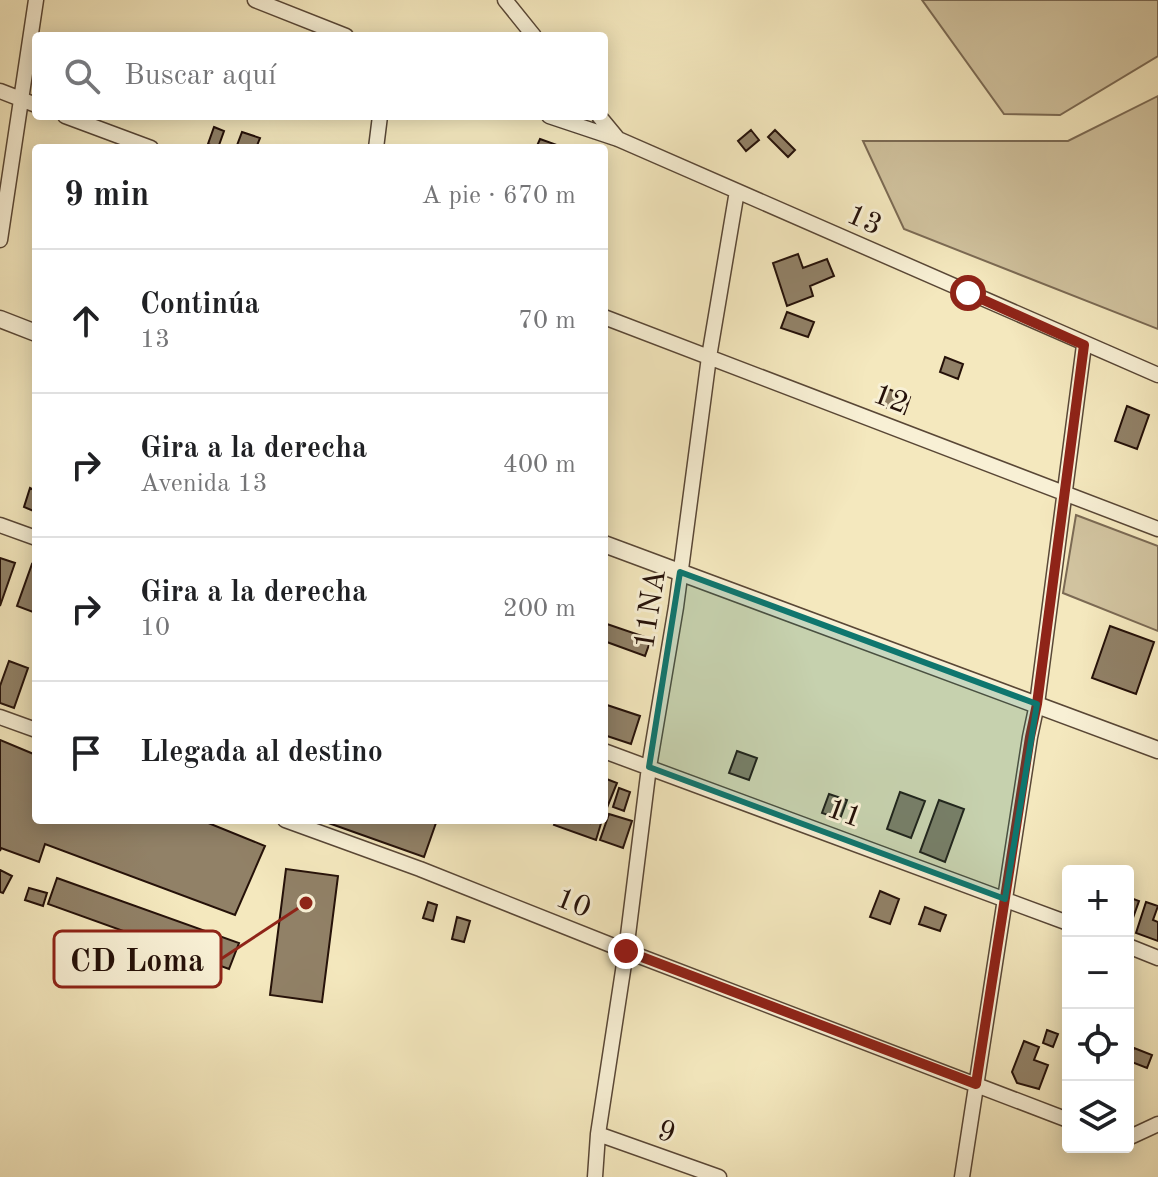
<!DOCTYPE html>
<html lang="es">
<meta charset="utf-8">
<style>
body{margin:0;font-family:"Old Standard TT",serif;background:#f2f2f2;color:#202124}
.controls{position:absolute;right:24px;bottom:24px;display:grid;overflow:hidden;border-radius:8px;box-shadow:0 4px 20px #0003}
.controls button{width:72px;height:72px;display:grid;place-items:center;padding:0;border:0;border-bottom:2px solid #e0e0e0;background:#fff;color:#202124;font:40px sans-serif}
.stop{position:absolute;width:24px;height:24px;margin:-18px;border:6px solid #8f2418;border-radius:50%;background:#fff}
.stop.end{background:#8f2418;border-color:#fff;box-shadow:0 2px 8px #0008}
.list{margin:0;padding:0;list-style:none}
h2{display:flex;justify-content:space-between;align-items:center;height:104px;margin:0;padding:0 32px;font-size:34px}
h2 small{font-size:26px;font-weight:400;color:#757577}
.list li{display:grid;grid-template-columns:52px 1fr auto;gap:24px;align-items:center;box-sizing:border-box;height:144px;padding:0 32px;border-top:2px solid #e0e0e0}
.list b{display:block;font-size:30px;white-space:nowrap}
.list p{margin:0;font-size:26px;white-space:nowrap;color:#757577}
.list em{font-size:26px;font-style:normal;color:#757577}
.icon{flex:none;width:44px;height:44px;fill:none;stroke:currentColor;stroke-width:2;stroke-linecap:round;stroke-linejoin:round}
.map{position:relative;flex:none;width:1158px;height:1177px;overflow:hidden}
.search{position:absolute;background:#fff;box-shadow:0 4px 20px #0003;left:32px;top:32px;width:576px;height:88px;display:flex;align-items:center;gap:20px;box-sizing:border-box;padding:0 28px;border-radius:8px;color:#757577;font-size:30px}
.panel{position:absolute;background:#fff;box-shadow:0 4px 20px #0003;left:32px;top:144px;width:576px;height:680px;border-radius:8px}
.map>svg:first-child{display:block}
.green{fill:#d1c39f;stroke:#7b6a54;stroke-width:2}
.building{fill:#918167;stroke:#251109;stroke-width:2}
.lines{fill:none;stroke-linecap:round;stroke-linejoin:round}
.minor-casing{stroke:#594736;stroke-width:17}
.tertiary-casing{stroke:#594736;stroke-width:19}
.minor{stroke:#f8f0d5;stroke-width:14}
.tertiary{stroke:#f8f0d5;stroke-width:16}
.route{stroke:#8f2418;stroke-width:10}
.marked{fill:#0f766e;fill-opacity:0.2;stroke:#0f766e;stroke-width:6;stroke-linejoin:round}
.labels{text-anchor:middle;stroke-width:6;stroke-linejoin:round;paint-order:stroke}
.street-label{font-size:30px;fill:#251109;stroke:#f8f0d5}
.leader{fill:none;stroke:#8f2418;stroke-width:3}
.callout-dot{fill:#8f2418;stroke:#f8f0d5;stroke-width:3}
.callout{fill:#f8f0d5;stroke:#8f2418;stroke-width:3}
.callout-label{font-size:32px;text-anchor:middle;font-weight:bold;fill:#251109}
</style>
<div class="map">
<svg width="1158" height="1177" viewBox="0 0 1158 1177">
<rect width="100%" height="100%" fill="#f4e8be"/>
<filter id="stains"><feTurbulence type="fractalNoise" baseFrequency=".0025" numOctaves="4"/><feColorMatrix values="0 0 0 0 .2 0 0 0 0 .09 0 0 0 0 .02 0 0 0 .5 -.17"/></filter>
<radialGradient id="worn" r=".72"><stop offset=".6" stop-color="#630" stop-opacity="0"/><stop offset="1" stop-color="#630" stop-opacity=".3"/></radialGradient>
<path class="green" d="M922,0H1158V56L1060,115L1004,114Z
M1158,96V329L904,229L863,141H1068Z
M1076,515L1158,546V631L1063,593Z"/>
<path class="building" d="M214,127L224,131L218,148L208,144Z
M751,130L759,140L746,151L738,141Z
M775,130L795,150L788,157L768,137Z
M242,132L260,138L256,148H236Z
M540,139L557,145L556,148H536Z
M798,254L803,268L827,259L834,276L810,286L813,296L787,306L773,263Z
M787,312L814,322L808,337L781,328Z
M945,357L963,364L958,379L940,372Z
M888,389L910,397L904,414L882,406Z
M1127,406L1149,415L1137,449L1115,441Z
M30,488L36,491V512L24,507Z
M0,558L15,563L0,606Z
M32,564L36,566V603L33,612L17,606Z
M604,623L651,639L645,656L604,641Z
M1110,626L1154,642L1136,694L1092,678Z
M9,661L28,668L14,708L0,703V686Z
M604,704L640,716L631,744L604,735Z
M0,740L36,755V820H201L265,846L235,915L45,844L39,862L1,848L0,851Z
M737,751L757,758L749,780L729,773Z
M604,778L617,783L604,815Z
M619,788L630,792L624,811L613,807Z
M900,792L925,801L911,838L887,829Z
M829,794L847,800L840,819L822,813Z
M939,800L964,809L945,862L920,852Z
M609,814L632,821L623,848L600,840Z
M320,820H437L424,857Z
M556,820H581L590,823L591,820H602L596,840L554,825Z
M286,869L338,876L322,1002L270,995Z
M0,870L12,876L3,893L0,892Z
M57,878L239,943L229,969L48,904Z
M29,888L47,893L43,906L25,900Z
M880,891L899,899L890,924L870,917Z
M1128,897L1139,901L1129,929H1128Z
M428,902L437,905L433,921L423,918Z
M1146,902L1158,906L1153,920L1158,922V941L1136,933Z
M925,907L946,915L940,931L919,924Z
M457,917L470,921L464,942L452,939Z
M1047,1030L1058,1034L1053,1047L1043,1043Z
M1024,1041L1039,1047L1034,1060L1048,1065L1039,1089L1017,1083L1012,1072Z
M1134,1048L1152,1055L1147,1068L1129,1061Z"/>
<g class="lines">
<g class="minor-casing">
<path id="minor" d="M255,0L346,36
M505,0L534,36
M0,91L36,105
M65,116L151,148
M549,116L618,139L1158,375
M599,116L618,139
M376,148L380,116
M0,240L36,0
M604,317L1158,529
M0,525L36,538
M0,717L36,730
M604,751L1068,923
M285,820L420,869L626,951L1068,1120
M1128,946L1158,958
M598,1134L719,1177
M1128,1138L1158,1124
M595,1177L598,1134L626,951L649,767L676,607L709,357L737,191
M962,1177L1030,737L1037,704L1084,345"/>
</g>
<g class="tertiary-casing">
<path id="tertiary" d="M0,319L36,333
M604,544L1158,750"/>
</g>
<use href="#minor" class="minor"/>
<use href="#tertiary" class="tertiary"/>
</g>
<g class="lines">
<path class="route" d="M626,951L976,1084L1030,737L1037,704L1084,345L968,293"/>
</g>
<path class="marked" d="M680,572L1037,704L1005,899L649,767Z"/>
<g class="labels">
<g class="street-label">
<text transform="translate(865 219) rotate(24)" y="10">13</text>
<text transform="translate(891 398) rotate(21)" y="10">12</text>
<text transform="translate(649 609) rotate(-81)" y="10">11NA</text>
<text transform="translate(845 812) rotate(20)" y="10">11</text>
<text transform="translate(574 902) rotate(22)" y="10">10</text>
<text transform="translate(667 1131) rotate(19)" y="10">9</text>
</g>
</g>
<path class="leader" d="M306 903L221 959"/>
<circle class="callout-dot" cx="306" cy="903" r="8"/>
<rect class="callout" x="54" y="931" width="167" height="56" rx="8"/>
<g class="callout-label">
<text x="137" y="971">CD Loma</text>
</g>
<rect width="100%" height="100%" filter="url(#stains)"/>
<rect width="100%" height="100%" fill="url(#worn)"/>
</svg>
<div class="controls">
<button>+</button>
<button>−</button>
<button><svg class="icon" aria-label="locate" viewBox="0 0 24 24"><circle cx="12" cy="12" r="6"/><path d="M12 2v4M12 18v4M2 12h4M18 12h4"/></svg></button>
<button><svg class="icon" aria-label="layers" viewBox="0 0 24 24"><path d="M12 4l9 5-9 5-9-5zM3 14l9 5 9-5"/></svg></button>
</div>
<div class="stop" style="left:968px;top:293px"></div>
<div class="stop end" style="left:626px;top:951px"></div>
<div class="search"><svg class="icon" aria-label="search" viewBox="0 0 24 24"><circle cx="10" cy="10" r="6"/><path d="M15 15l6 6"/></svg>Buscar aquí</div>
<section class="panel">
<h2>9 min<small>A pie · 670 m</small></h2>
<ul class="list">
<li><svg class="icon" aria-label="ahead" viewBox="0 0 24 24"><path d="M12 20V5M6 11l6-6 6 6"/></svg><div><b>Continúa</b><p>13</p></div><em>70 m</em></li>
<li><svg class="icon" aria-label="right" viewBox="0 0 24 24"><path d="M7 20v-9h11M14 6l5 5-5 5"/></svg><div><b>Gira a la derecha</b><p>Avenida 13</p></div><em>400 m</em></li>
<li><svg class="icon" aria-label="right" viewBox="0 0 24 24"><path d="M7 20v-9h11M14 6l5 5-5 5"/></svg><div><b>Gira a la derecha</b><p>10</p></div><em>200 m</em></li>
<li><svg class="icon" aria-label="arrive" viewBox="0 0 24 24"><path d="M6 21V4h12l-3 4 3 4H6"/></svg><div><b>Llegada al destino</b></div></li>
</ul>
</section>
</div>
